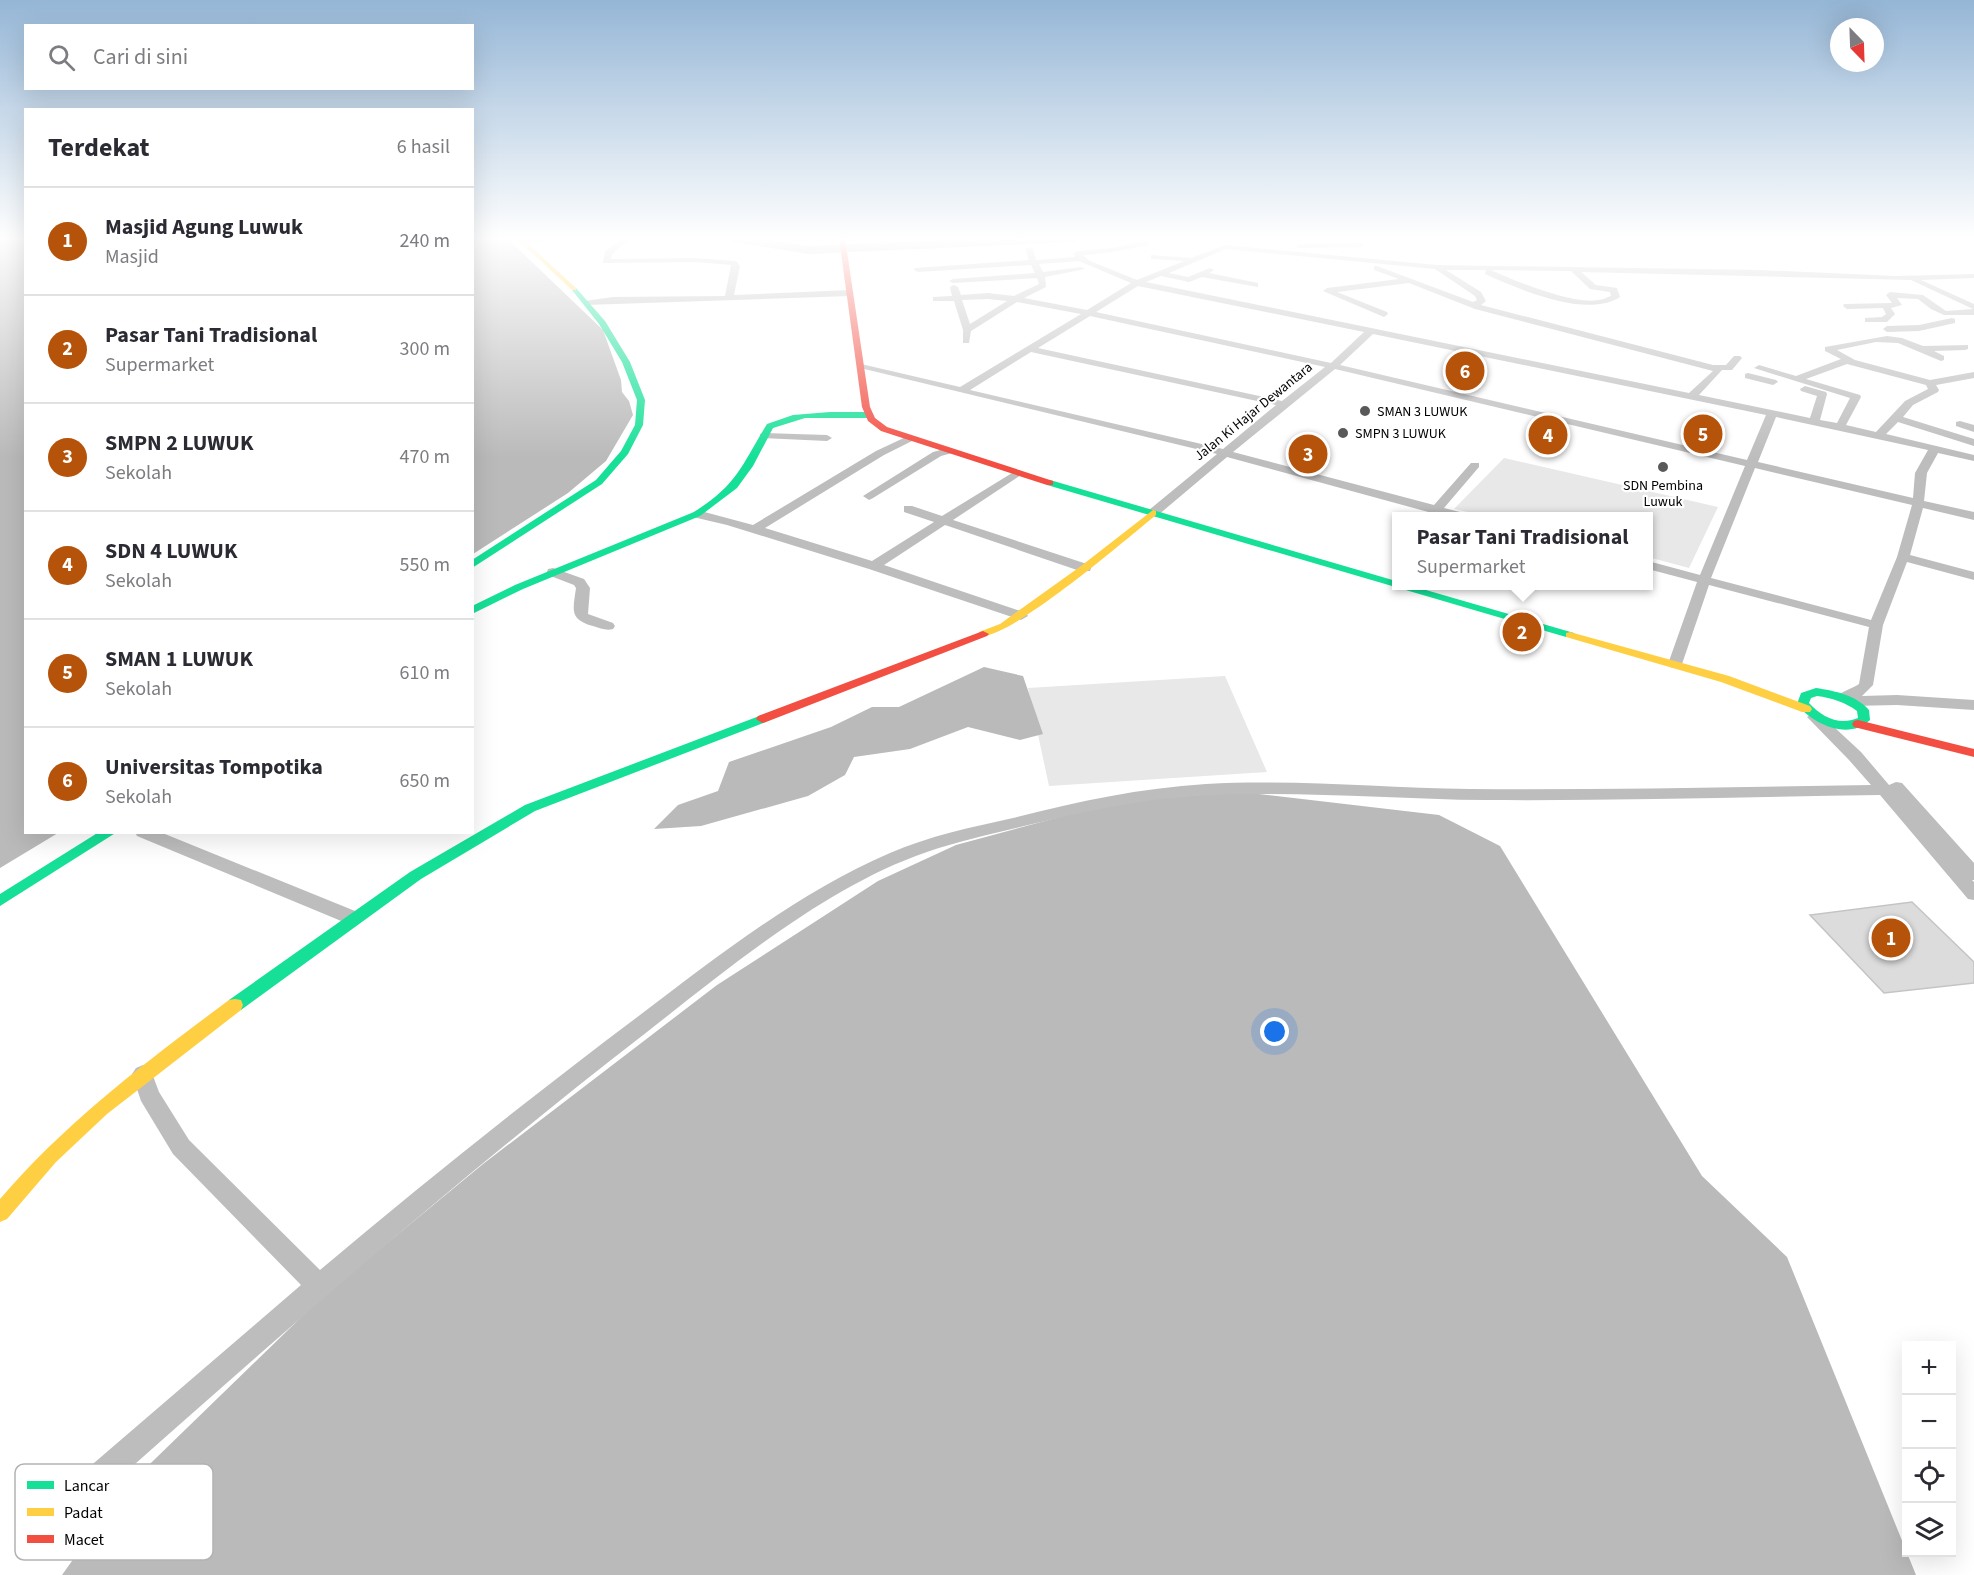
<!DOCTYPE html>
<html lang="id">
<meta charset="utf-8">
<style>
body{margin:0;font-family:"Source Sans 3",sans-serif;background:#f2f2f3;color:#2b2b33}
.controls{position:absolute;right:18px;bottom:18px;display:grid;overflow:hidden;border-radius:0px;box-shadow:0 6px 24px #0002}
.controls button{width:54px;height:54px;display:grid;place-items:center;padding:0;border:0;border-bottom:2px solid #e1e1e2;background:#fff;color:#2b2b33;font:30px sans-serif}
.compass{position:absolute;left:1830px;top:18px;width:54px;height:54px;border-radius:50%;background:#fff;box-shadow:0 6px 24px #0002;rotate:157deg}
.you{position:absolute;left:1275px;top:1032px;width:21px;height:21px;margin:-15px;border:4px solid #fff;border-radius:50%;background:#1a73e8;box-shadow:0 0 0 9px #1a73e833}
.badge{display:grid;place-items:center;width:39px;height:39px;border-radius:50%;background:#b45309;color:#fff;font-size:20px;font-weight:700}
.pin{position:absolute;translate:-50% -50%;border:3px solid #fff;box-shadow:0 2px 6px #0006}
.popup{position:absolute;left:1392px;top:512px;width:261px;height:78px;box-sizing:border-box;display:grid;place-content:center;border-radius:0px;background:#fff;filter:drop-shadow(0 2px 4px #0005);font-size:20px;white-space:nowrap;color:#7c7c81}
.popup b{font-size:22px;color:#2b2b33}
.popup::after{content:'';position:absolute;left:50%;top:100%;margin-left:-12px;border:12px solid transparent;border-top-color:#fff}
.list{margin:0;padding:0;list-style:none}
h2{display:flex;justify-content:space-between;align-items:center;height:78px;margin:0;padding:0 24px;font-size:26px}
h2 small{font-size:20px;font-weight:400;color:#7c7c81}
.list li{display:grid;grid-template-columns:39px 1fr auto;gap:18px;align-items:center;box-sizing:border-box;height:108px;padding:0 24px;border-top:2px solid #e1e1e2}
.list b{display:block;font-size:22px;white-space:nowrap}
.list p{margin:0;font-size:20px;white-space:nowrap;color:#7c7c81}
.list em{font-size:20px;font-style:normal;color:#7c7c81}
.icon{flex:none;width:33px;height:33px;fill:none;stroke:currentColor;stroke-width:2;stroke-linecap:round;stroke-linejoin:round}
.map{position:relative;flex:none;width:1974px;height:1575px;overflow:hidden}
.search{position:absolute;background:#fff;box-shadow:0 6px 24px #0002;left:24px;top:24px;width:450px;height:66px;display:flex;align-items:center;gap:15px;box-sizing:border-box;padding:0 21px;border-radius:0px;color:#7c7c81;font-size:22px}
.panel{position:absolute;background:#fff;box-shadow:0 6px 24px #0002;left:24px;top:108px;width:450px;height:726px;border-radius:0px}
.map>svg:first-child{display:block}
.green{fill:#e8e8e8}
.water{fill:#bababa}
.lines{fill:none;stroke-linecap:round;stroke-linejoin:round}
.river{fill:#bababa;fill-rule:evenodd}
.building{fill:#dcdcdc;stroke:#c4c4c4;stroke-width:1.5}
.street{fill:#bdbdbd;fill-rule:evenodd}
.fast{fill:#16e098;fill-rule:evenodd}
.slow{fill:#ffcf43;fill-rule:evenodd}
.jam{fill:#f24e42;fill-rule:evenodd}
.poi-dot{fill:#595959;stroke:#fff;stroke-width:2}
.labels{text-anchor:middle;stroke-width:4.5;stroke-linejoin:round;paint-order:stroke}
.far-street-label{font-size:14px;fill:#000;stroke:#fff}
.far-poi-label{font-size:14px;fill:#000;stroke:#fff;text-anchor:start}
.key{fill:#fff;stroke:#b2b2b2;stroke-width:1.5}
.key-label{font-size:16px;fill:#000}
</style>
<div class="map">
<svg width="1974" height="1575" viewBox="0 0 1974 1575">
<rect width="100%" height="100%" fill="#fff"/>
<path class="green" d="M1504,458L1718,507L1689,568L1648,557V516H1486L1454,509Z
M1225,676L1267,772L1049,786L1028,688Z"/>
<path class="water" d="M0,238H26V832L58,833L0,868Z
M473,238H507L603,330L621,380L622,392L629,401L633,415L606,461L568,493L473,554Z
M984,667L1023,676L1043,734L1020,740L968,727L910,749L854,757L845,775L808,796L701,826L654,829L678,805L718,791L729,762L831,727L872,707H899Z
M1241,792L1439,815L1500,846L1702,1176L1787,1257L1916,1575H62L121,1492L323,1296L483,1164L717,985L878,881L956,845L1119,801Z"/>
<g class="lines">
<path class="river" d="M729,238H758L808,246L991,238H1080L1074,242L808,254L735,242Z"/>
</g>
<path class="building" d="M1912,902L1974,962V983L1884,993L1810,915Z"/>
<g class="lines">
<path class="street" d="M539,238H562L522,244L518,242Z
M623,238H631L612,254L611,259L696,258L736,261L740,266L734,295L850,290L854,293L850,296L585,305V301L613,297L725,296L731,265L696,262L603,263L605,251Z
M1145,241H1148V245L1113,252L1083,255L1090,261L1137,280L1184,261L1154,259H1151V255L1191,258L1225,245L1437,265L1759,270L1896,276L1974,274V278L1921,280L1974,304V315H1944L1931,309L1918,299L1897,298L1902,305L1891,308L1895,314L1887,322H1865V318L1882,317L1886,314L1883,308L1847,309L1843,306L1844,304L1892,303L1886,295L1890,292L1923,295L1946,311L1973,309L1911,280L1581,272L1596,285L1617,288L1620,297C1586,319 1519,289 1485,274L1486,270H1446L1481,292L1486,301L1481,305L1713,365H1726L1734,356H1740L1742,358L1732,370H1722L1699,395L1810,418L1817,396L1801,391L1800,389L1805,386L1826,392L1827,394L1820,420L1837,423L1850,398L1754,368L1759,365L1796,376L1841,359L1825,351V347L1887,336L1902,338L1923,346L1968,345V349L1965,350L1934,351L1944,356V360L1941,361L1898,343L1876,342L1837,350L1855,360L1930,380L1974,372V378L1936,385L1939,390L1938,392L1913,405L1903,417L1974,439V446L1898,422L1886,434L1974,455V461L1938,453L1927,473L1924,501L1974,512V520L1923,508L1910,555L1974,572V580L1907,562L1883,625L1873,685L1862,696L1897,695L1974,700V710L1897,705L1851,706L1839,701L1836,698C1841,691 1852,689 1859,684L1869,627L1709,585L1682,664L1675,668L1670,667L1668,664L1697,582L1648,569V561L1700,575L1745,466L1335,369L1233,452L1434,505L1471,463H1479V467L1444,508L1464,513L1466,516H1448L1432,513L1227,457L1157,516H1149V510L1217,454L856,367L861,364L960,387L1081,314L1017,302L971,331L969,343H963V330L954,301H933V297L952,296L950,287L954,285L958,287L961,295L988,293L1014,296L1039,284L1037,278L953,283L949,281L953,279L1035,273L1031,265L918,272L914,270L915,268L1029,260L1025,249L1029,247L1033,249L1036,260L1075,257L1074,253L1078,251L1113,248ZM1226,249L1435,269L1475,296L1477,300L1473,302L1377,266H1374V270L1399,279L1327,288L1323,291L1384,317L1388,314L1387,312L1337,292L1409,283L1475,309L1713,371L1689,393L1146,282L1161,276L1189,282L1202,277L1258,287V283L1209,273L1214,270L1210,268L1188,277L1169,273ZM1079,261L1131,283L1087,310L1024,298L1046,287L1045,277L1085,269L1081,267L1043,272L1039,264ZM1491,270L1571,271L1590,289L1610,292L1611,296C1607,297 1603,300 1598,300C1573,305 1515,281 1491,270ZM1138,286L1364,332L1331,363L1096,312ZM988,299L1007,301L970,324L962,300ZM1090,316L1325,367L1282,401L1038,348ZM1373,334L1766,415L1747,460L1340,365ZM1031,352L1276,405L1223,449L970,390ZM1847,364L1926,385L1928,389L1905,401L1876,432L1846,425L1861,397L1860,395L1806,379ZM1776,417L1928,450L1915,473L1913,498L1758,462ZM1755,468L1912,505L1897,557L1871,620L1711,578Z
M1360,243H1363V247L1299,248L1295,246L1299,244Z
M1952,318L1955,319V323L1919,331L1887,332L1883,329L1887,326L1919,325Z
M1748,373L1776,380L1778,382L1773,385L1745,378V374Z
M1960,421L1974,425V432L1956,426V422Z
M764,433L827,435L832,438L827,441L760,438V434Z
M908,436L912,437V441L884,455L765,528L872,561L934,522L904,512V506H912L942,516L1017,470L1021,471V475L953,520L1090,565L1091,568L1090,571H1080L945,525L884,565L1026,613L1028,616L1021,620L869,569L727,525L693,517L691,514L697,510L753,525L876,451Z
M948,448L952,449V453L941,456L873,498L869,500L863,496L933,452Z
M553,568L584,579L590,588L588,614L613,623L615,626L613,629C606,631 600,628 593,626C569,619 573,610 576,588L574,585L548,575L547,572L548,569Z
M1815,712L1820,714L1861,752L1889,785L1896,782L1902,783L1974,863V880H1972L1974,882V900L1968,899L1880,795C1749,797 1617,801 1486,800C1395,799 1304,791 1213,795C1149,797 1086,811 1024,826C992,834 958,841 927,852C827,886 730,967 647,1032C458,1178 279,1336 100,1495L90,1499L80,1495L76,1485L80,1475L301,1285L173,1154L141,1101L132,1074L136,1068L143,1065L150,1068L159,1092L189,1140L320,1270C424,1182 531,1097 640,1015C718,956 799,892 890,853C929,836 972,827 1013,818C1076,802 1140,788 1206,784C1294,779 1382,788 1470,789C1604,790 1737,787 1871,785L1849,760L1810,720L1807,717Z
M135,832H160L360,913L362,918L360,923L353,925L346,923L137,836Z"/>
<path class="fast" d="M572,288H576L605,321L630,362L645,400L643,425L628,454L602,484L472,568V560L596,480L621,451L635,425L637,400L622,362L599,324L572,290Z
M830,412H868L872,415L868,418H805L773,428L753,466L737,488L700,516L523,589L472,614V606L515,585L694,512C738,484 741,466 767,424L793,415Z
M1050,480L1396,581V586H1412L1574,633L1576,635L1574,637H1566L1047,485V481Z
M1816,688C1835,691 1856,695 1869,710L1870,720C1849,741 1812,724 1797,704L1801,693ZM1817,696C1832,698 1845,702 1857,711L1858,718C1839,726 1822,717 1809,703L1811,698Z
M762,715L768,719L766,722L535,811L421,879L241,1010L235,1011L229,1010L227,1005L229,1000L410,872L525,805Z
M99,832H117L0,906V894Z"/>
<path class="slow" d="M516,238H522L576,288V290H572Z
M1153,510L1156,511V515C1129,537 1007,642 979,636V632L1000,624L1081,566Z
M1570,632L1729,676L1810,706L1812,709L1810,712H1802L1721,682L1566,637V633Z
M235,999L241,1000L243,1005L241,1010L107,1114L56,1162L7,1219L0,1222V1199C68,1120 146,1062 229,1000Z"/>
<path class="jam" d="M839,238H845L870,407L875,418L887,427L1053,481V485H1047L881,431L868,421L862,407Z
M983,631L989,634L987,636L766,722L762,723L756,719L758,716Z
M1858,720L1974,749V757L1854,727L1852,724L1854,721Z"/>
</g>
<linearGradient id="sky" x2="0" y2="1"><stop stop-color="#95b6d6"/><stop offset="0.52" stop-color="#fff"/><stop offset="1" stop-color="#fff" stop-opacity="0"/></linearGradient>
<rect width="1974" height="458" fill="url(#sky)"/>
<g class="poi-dot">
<circle cx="1365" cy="411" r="6"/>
<circle cx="1343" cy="433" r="6"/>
<circle cx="1663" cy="467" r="6"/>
</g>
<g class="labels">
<g class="far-street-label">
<text transform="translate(1253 411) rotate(-39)" y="5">Jalan Ki Hajar Dewantara</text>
</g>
<g class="far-poi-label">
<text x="1377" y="416">SMAN 3 LUWUK</text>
<text x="1355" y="438">SMPN 3 LUWUK</text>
<text x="1663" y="490" text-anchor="middle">SDN Pembina<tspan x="1663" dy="16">Luwuk</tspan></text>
</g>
</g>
<rect x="15" y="1464" width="198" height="96" rx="9" class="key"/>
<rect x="27" y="1481" width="27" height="8" fill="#16e098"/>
<rect x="27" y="1508" width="27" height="8" fill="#ffcf43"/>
<rect x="27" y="1535" width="27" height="8" fill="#f24e42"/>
<g class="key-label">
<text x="64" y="1491">Lancar</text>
<text x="64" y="1518">Padat</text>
<text x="64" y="1545">Macet</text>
</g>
</svg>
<div class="controls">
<button>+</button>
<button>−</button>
<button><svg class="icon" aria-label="locate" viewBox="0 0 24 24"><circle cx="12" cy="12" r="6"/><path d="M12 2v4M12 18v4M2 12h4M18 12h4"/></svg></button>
<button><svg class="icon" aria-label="layers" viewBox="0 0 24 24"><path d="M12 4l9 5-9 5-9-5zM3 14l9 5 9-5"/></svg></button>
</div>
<svg class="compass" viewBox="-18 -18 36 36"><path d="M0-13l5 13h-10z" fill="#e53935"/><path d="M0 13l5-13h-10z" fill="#7c7c81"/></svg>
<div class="you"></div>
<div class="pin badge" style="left:1891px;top:938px">1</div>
<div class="pin badge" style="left:1522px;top:632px">2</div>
<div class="popup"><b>Pasar Tani Tradisional</b>Supermarket</div>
<div class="pin badge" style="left:1308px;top:454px">3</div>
<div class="pin badge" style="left:1548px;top:435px">4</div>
<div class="pin badge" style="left:1703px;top:434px">5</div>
<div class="pin badge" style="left:1465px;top:371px">6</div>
<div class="search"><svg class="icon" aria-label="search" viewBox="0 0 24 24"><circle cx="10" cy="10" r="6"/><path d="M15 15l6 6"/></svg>Cari di sini</div>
<section class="panel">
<h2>Terdekat<small>6 hasil</small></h2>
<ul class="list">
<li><span class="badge">1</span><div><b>Masjid Agung Luwuk</b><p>Masjid</p></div><em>240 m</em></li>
<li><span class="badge">2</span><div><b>Pasar Tani Tradisional</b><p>Supermarket</p></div><em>300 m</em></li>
<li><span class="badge">3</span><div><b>SMPN 2 LUWUK</b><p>Sekolah</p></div><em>470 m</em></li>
<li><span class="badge">4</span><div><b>SDN 4 LUWUK</b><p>Sekolah</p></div><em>550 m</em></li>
<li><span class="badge">5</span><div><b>SMAN 1 LUWUK</b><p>Sekolah</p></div><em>610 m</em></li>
<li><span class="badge">6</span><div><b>Universitas Tompotika</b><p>Sekolah</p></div><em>650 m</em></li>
</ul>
</section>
</div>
